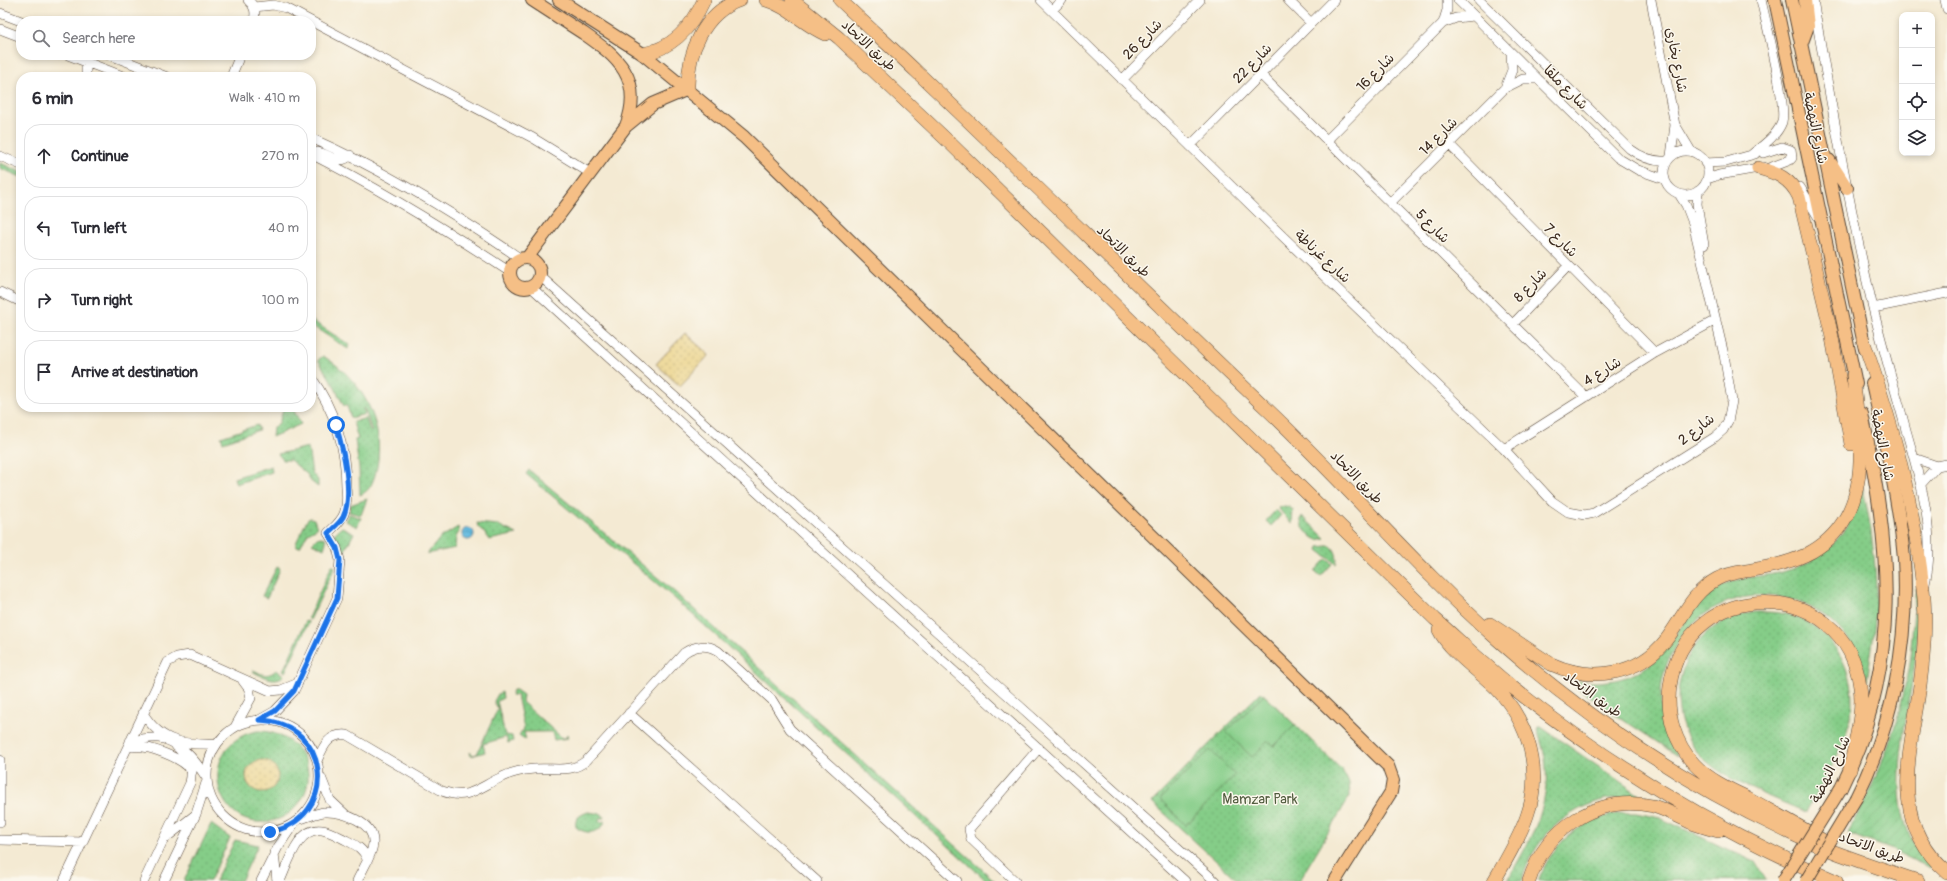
<!DOCTYPE html>
<meta charset="utf-8">
<style>
body{margin:0;font-family:Pangolin,"Playpen Sans Arabic",sans-serif;background:#f2f2f3;color:#2b2b33}
.controls{position:absolute;right:12px;top:12px;display:grid;overflow:hidden;border-radius:8px;box-shadow:0 2px 6px #0003}
.controls button{width:36px;height:36px;display:grid;place-items:center;padding:0;border:0;border-bottom:1px solid #e1e1e2;background:#fff;color:#2b2b33;font:20px sans-serif}
.stop{position:absolute;width:12px;height:12px;margin:-9px;border:3px solid #1a73e8;border-radius:50%;background:#fff}
.stop.end{background:#1a73e8;border-color:#fff;box-shadow:0 1px 4px #0008}
.list{margin:0;padding:0;list-style:none}
h2{display:flex;justify-content:space-between;align-items:center;height:52px;margin:0;padding:0 16px;font-size:17px}
h2 small{font-size:13px;font-weight:400;color:#7c7c81}
.list li{display:grid;grid-template-columns:26px 1fr auto;gap:12px;align-items:center;box-sizing:border-box;height:64px;margin:0 8px 8px;padding:0 8px;border:1px solid #e1e1e2;border-radius:16px}
.list b{display:block;font-size:15px;white-space:nowrap}
.list em{font-size:13px;font-style:normal;color:#7c7c81}
.icon{flex:none;width:22px;height:22px;fill:none;stroke:currentColor;stroke-width:2;stroke-linecap:round;stroke-linejoin:round}
.map{position:relative;flex:none;width:1947px;height:881px;overflow:hidden}
.search{position:absolute;background:#fff;box-shadow:0 2px 6px #0003;left:16px;top:16px;width:300px;height:44px;display:flex;align-items:center;gap:10px;box-sizing:border-box;padding:0 14px;border-radius:16px;color:#7c7c81;font-size:15px}
.panel{position:absolute;background:#fff;box-shadow:0 2px 6px #0003;left:16px;top:72px;width:300px;height:340px;border-radius:16px}
.map>svg:first-child{display:block}
.grass{fill:url(#grass-dots);stroke:#607c53;fill-rule:evenodd}
.sand{fill:url(#sand-dots);stroke:#94825e}
.garden{fill:url(#garden-furrows);stroke:#607c53}
.pitch{fill:#85cd88;stroke:#607c53}
.water{fill:url(#water-waves);stroke:#4e727e}
.lines{fill:none;stroke-linecap:round;stroke-linejoin:round}
.minor-casing{stroke:#574739;stroke-width:10}
.major-casing{stroke:#574739;stroke-width:14}
.highway-casing{stroke:#574739;stroke-width:14}
.minor{stroke:#fff;stroke-width:9}
.major{stroke:#f5bf86;stroke-width:12}
.highway{stroke:#f5bf86;stroke-width:13}
.major-bridge-casing{stroke:#574739;stroke-width:14;stroke-linecap:butt}
.major-bridge{stroke:#f5bf86;stroke-width:12}
.route{stroke:#1a73e8;stroke-width:5}
.labels{text-anchor:middle;stroke-width:3;stroke-linejoin:round;paint-order:stroke}
.street-label{font-size:14px;fill:#3b2a1e;stroke:#fbf7ec}
.park-label{font-size:14px;fill:#515b3e;stroke:#fbf7ec}
</style>
<div class="map">
<svg width="1947" height="881" viewBox="0 0 1947 881">
<defs>
<pattern id="grass-dots" width="8" height="8" patternUnits="userSpaceOnUse"><rect width="8" height="8" fill="#85cd88"/><path d="M2 2h.1M6 6h.1" fill="none" stroke="#74b075" stroke-width="1.8" stroke-linecap="round"/></pattern>
<pattern id="sand-dots" width="8" height="8" patternUnits="userSpaceOnUse"><rect width="8" height="8" fill="#eeda9e"/><path d="M2 2h.1M6 6h.1" fill="none" stroke="#cdbb88" stroke-width="1.8" stroke-linecap="round"/></pattern>
<pattern id="garden-furrows" width="10" height="10" patternUnits="userSpaceOnUse"><rect width="10" height="10" fill="#85cd88"/><path d="M-1 1l2-2M0 10L10 0M9 11l2-2" fill="none" stroke="#74b075"/></pattern>
<pattern id="water-waves" width="16" height="10" patternUnits="userSpaceOnUse"><rect width="16" height="10" fill="#62badf"/><path d="M0 5q4-4 8 0t8 0" fill="none" stroke="#5297b4"/></pattern>
</defs>
<rect width="100%" height="100%" fill="#fbf7ec"/>
<filter id="ink" filterUnits="userSpaceOnUse"><feTurbulence type="fractalNoise" baseFrequency=".025" numOctaves="2"/><feDisplacementMap in="SourceGraphic" scale="8" xChannelSelector="R" yChannelSelector="G"/><feConvolveMatrix kernelMatrix="1 2 1 2 8 2 1 2 1" color-interpolation-filters="sRGB"/></filter>
<filter id="wash" filterUnits="userSpaceOnUse"><feTurbulence type="fractalNoise" baseFrequency=".012" numOctaves="4" result="noise"/><feDisplacementMap in="SourceGraphic" scale="16" xChannelSelector="R" yChannelSelector="G"/><feGaussianBlur stdDeviation="0.9" result="paint"/><feColorMatrix in="noise" values="0 0 0 0 0 0 0 0 0 0 0 0 0 0 0 0 0 1.4 0 .05"/><feComposite in="paint" operator="in"/></filter>
<g filter="url(#wash)">
<rect width="100%" height="100%" fill="#f4ead3"/>
<path class="grass" d="M0,163L21,172V177L0,168Z
M311,320L350,345L348,349L311,325Z
M323,356C362,379 385,422 377,467C374,479 372,490 360,495L359,468L355,440L358,439L353,422L366,418L370,431H372L364,407L363,408L365,414L351,418L347,406H344L332,382L318,360Z
M284,407H292L301,424L272,437L273,428L279,423Z
M257,425L259,430L223,442L221,437Z
M308,447L312,473L318,480V487L308,479V475L290,460H283L278,454Z
M271,466L272,472L236,484L234,478Z
M529,470L676,593L995,881H987L673,597L526,474Z
M1863,488C1871,526 1877,565 1876,604C1875,630 1871,655 1867,681C1844,582 1713,563 1670,657C1662,673 1659,693 1662,710C1664,726 1671,741 1678,756L1610,711L1566,679C1597,686 1633,682 1657,658C1679,636 1689,605 1717,588C1734,578 1755,577 1773,574C1822,565 1850,535 1863,488Z
M367,499L361,515L349,512L350,505Z
M1285,506L1289,507L1293,510L1292,524L1279,509L1280,507Z
M1276,510L1281,515L1271,526L1266,521Z
M349,514L361,518L357,527L346,521Z
M1302,516L1325,538L1318,540C1310,537 1297,525 1302,516Z
M310,518L314,519L317,528L308,533L300,547L296,546V543L307,520Z
M477,523L498,525L517,534L489,540L483,531L478,527Z
M342,527L354,533L343,554L340,543L334,534Z
M458,527L459,532L456,537L455,548L427,554L440,538Z
M321,537L325,538L326,542L324,549L312,543L317,538Z
M1327,546H1331C1336,550 1338,558 1336,564L1318,550L1319,547Z
M1326,559L1332,564L1321,576L1315,571Z
M332,565L335,567L310,620L308,618Z
M277,567L280,569L267,598L262,596Z
M1756,612C1768,612 1779,612 1790,615C1836,628 1861,679 1849,724C1841,755 1821,785 1806,812C1775,799 1728,782 1704,759C1668,725 1670,666 1707,633C1721,620 1738,615 1756,612Z
M306,621L309,622L285,672L283,671Z
M253,670C261,674 268,678 276,670L284,675C276,684 261,676 252,671Z
M513,690H516L523,695L522,702L562,738H566L567,734L568,738L554,740L552,732H524L526,740L519,735L524,729L517,695H511Z
M502,692L503,698L497,701L505,735L512,736L513,741L508,743L506,737L483,744L485,752L471,756L470,752L473,755L477,754L498,708L495,704L494,701L498,694Z
M1261,692L1342,770L1349,783L1350,796L1299,881H1238L1152,802Z
M1538,727H1541L1641,796C1632,800 1617,797 1607,799C1566,808 1532,840 1522,881H1513L1508,879C1537,829 1560,789 1537,730Z
M257,731C294,730 323,768 300,802C293,812 283,819 271,821C212,833 195,743 257,731ZM267,761L276,769L277,782L269,791H256L247,783L246,773L251,764Z
M588,812L602,814L604,818H599L600,822L605,821C601,834 585,835 576,827C574,818 580,815 588,812Z
M1621,813H1636L1660,818L1755,862L1766,880L1538,881C1553,841 1580,820 1621,813Z
M211,824L230,838L210,881H184Z
M235,840L258,845L241,881H215Z"/>
<path class="sand" d="M685,333L709,355L680,386L656,364Z
M246 776a16 16 0 1 1 32 0a16 16 0 1 1-32 0Z"/>
<path class="garden" d="M1916,588C1930,665 1878,769 1911,838C1915,848 1924,856 1931,864L1930,868L1890,849L1847,833C1879,778 1902,719 1910,656C1913,633 1913,611 1916,588Z"/>
<path class="pitch" d="M1264,695L1295,725L1274,746L1268,741L1252,757L1226,732Z
M1210,750L1235,775L1186,825L1160,799Z"/>
<path class="water" d="M462 534a6 6 0 1 1 12 0a6 6 0 1 1-12 0Z"/>
</g>
<g filter="url(#ink)">
<g class="lines">
<g class="minor-casing">
<path id="minor" d="M248,0C255,6 256,12 254,21
M1041,0L1271,225L1504,449L1552,501L1568,512L1585,515L1594,513L1715,437L1723,430L1728,421L1732,401L1724,355L1693,223L1686,205L1679,194
M1288,0L1311,23
M1458,0L1618,158L1638,170L1664,179
M1479,0L1630,149C1642,158 1653,162 1667,161
M1651,0L1675,125L1671,156
M1813,0C1831,103 1849,206 1873,308C1883,349 1895,389 1906,430C1920,479 1937,533 1925,584
M1945,0L1947,9
M254,7L273,5L286,8L533,138L590,173
M1052,10L1062,0
M0,13L21,21
M1443,23L1447,10V0
M0,29L21,37
M68,55L125,77
M110,55L167,77
M1261,75L1586,397
M86,77V62
M231,77L240,55
M1122,80L1200,0
M1505,88L1512,70L1511,53
M1676,126L1691,151
M311,138C386,171 454,213 521,259
M1327,140L1443,23L1456,18L1473,16
M1449,144L1655,353
M1190,146L1334,0
M1664 173a22 22 0 1 1 44 0a22 22 0 1 1-44 0Z
M317,152C328,153 340,167 350,155
M1763,153L1782,147L1791,150L1792,158L1790,160L1772,167
M311,154C380,189 445,229 510,272
M1751,155C1762,146 1777,136 1782,122C1787,103 1766,23 1761,0
M0,156L21,165
M1705,163L1726,162L1755,154
M1707,179L1719,175L1764,167
M1800,187L1820,220
M1698,191L1697,204L1704,245
M1390,203L1505,88L1523,79H1538
M539,275L1215,881
M531,287L1185,881
M0,292L21,302
M1873,308L1947,293
M1513,324L1568,266
M1504,449L1655,353L1716,320
M1914,458L1937,466L1947,464
M1921,484L1937,466
M143,713C161,743 185,745 217,744
M629,713L817,881
M207 776a56 56 0 1 1 112 0a56 56 0 1 1-112 0Z
M259,720L275,711L294,691L337,598L340,560L337,548L328,533C334,527 340,523 344,514C347,506 347,496 346,487C346,447 334,409 311,377
M235,727L251,698L249,689L243,681
M130,741C139,740 150,737 159,738C180,741 195,760 206,777
M132,747C146,744 184,758 192,772
M0,760V822
M317,761C323,747 328,733 347,735L442,791C469,801 479,787 502,777C512,772 523,770 534,769C554,767 571,774 587,760L684,653C695,645 707,644 718,651L772,700L790,729L957,881
M321,777L330,800L346,815
M300,819C308,817 316,813 324,812C342,811 375,822 373,844C372,856 362,870 357,881
M167,837L195,815
M0,840L83,842
M274,853L277,881
M64,881L168,662L177,657L190,655L270,691L281,690L298,683
M144,881L190,783C194,763 189,759 176,746
M164,881L196,814L206,783
M261,881L278,847L293,825
M280,881C288,864 298,826 322,830C329,831 336,835 342,838C353,844 363,847 367,859
M1015,881L971,839L969,829L1039,748"/>
</g>
<g class="major-casing">
<path id="major" d="M532,0C549,11 566,22 583,33C618,57 644,79 626,126
M559,0L643,54L744,137L1388,766L1393,780L1391,792L1335,881
M1775,0L1856,384
M1792,0L1865,349
M1801,45L1808,26L1805,0
M1829,160L1847,188
M527,258L626,126L653,104L688,89
M510 273a15 15 0 1 1 30 0a15 15 0 1 1-30 0Z
M1841,788C1903,663 1891,546 1862,414
M1856,798C1893,725 1909,641 1904,559C1899,500 1885,441 1872,383"/>
</g>
<g class="highway-casing">
<path id="highway" d="M766,0C788,6 804,25 825,34
M792,0L839,38L952,145L1435,619C1461,642 1486,666 1512,687C1611,766 1720,832 1836,881
M840,0C865,24 892,48 917,72C1035,184 1151,299 1268,410C1347,485 1417,568 1498,640C1584,716 1682,782 1786,831C1828,852 1874,866 1918,881
M643,54C673,48 692,27 704,0
M688,89C687,53 704,12 740,0
M1758,168C1777,173 1790,178 1799,197L1831,332L1851,444
M1863,340C1892,421 1914,503 1923,589C1927,620 1924,654 1920,685C1911,752 1887,821 1947,872
M1490,624L1551,664C1591,682 1638,676 1666,640C1683,618 1691,593 1717,579C1728,573 1740,572 1752,570C1791,563 1825,554 1846,517C1870,474 1857,421 1853,375
M1439,630C1449,651 1480,672 1497,689C1529,723 1543,771 1527,816C1519,839 1506,860 1494,881
M1822,840C1798,825 1773,812 1748,798C1729,789 1709,780 1694,764C1675,743 1666,715 1670,686C1685,574 1846,575 1860,687C1864,714 1854,743 1850,770
M1529,881C1546,828 1597,794 1653,806C1667,810 1679,817 1692,823C1701,826 1710,829 1718,831"/>
</g>
<use href="#minor" class="minor"/>
<use href="#major" class="major"/>
<use href="#highway" class="highway"/>
<g class="major-bridge-casing">
<path id="major-bridge" d="M1783,881L1841,788
M1806,881L1856,798"/>
</g>
<use href="#major-bridge" class="major-bridge"/>
</g>
</g>
<g class="lines" filter="url(#ink)">
<path class="route" d="M270,832C341,818 331,722 259,720L275,711L294,691L337,598L340,560L337,548L328,533C333,528 339,524 343,517C354,496 343,448 336,425"/>
</g>
<g class="labels">
<g class="street-label">
<text transform="translate(1142 39) rotate(-46)" y="5">شارع 26</text>
<text transform="translate(869 45) rotate(43)" y="5">طريق الاتحاد</text>
<text transform="translate(1677 60) rotate(79)" y="5">شارع بخارى</text>
<text transform="translate(1252 63) rotate(-46)" y="5">شارع 22</text>
<text transform="translate(1375 72) rotate(-46)" y="5">شارع 16</text>
<text transform="translate(1566 87) rotate(45)" y="5">شارع ملقا</text>
<text transform="translate(1816 128) rotate(78)" y="5">شارع النهضة</text>
<text transform="translate(1438 136) rotate(-45)" y="5">شارع 14</text>
<text transform="translate(1433 226) rotate(45)" y="5">شارع 5</text>
<text transform="translate(1561 240) rotate(45)" y="5">شارع 7</text>
<text transform="translate(1124 251) rotate(44)" y="5">طريق الاتحاد</text>
<text transform="translate(1323 256) rotate(43)" y="5">شارع غرناطة</text>
<text transform="translate(1530 285) rotate(-46)" y="5">شارع 8</text>
<text transform="translate(1602 371) rotate(-32)" y="5">شارع 4</text>
<text transform="translate(1696 429) rotate(-38)" y="5">شارع 2</text>
<text transform="translate(1883 445) rotate(79)" y="5">شارع النهضة</text>
<text transform="translate(1357 477) rotate(46)" y="5">طريق الاتحاد</text>
<text transform="translate(1593 694) rotate(36)" y="5">طريق الاتحاد</text>
<text transform="translate(1830 769) rotate(-64)" y="5">شارع النهضة</text>
<text transform="translate(1872 847) rotate(20)" y="5">طريق الاتحاد</text>
</g>
<g class="park-label">
<text x="1260" y="804">Mamzar Park</text>
</g>
</g>
</svg>
<div class="controls">
<button>+</button>
<button>−</button>
<button><svg class="icon" aria-label="locate" viewBox="0 0 24 24"><circle cx="12" cy="12" r="6"/><path d="M12 2v4M12 18v4M2 12h4M18 12h4"/></svg></button>
<button><svg class="icon" aria-label="layers" viewBox="0 0 24 24"><path d="M12 4l9 5-9 5-9-5zM3 14l9 5 9-5"/></svg></button>
</div>
<div class="stop" style="left:336px;top:425px"></div>
<div class="stop end" style="left:270px;top:832px"></div>
<div class="search"><svg class="icon" aria-label="search" viewBox="0 0 24 24"><circle cx="10" cy="10" r="6"/><path d="M15 15l6 6"/></svg>Search here</div>
<section class="panel">
<h2>6 min<small>Walk · 410 m</small></h2>
<ul class="list">
<li><svg class="icon" aria-label="ahead" viewBox="0 0 24 24"><path d="M12 20V5M6 11l6-6 6 6"/></svg><div><b>Continue</b></div><em>270 m</em></li>
<li><svg class="icon" aria-label="left" viewBox="0 0 24 24"><path d="M17 20v-9H6M10 6l-5 5 5 5"/></svg><div><b>Turn left</b></div><em>40 m</em></li>
<li><svg class="icon" aria-label="right" viewBox="0 0 24 24"><path d="M7 20v-9h11M14 6l5 5-5 5"/></svg><div><b>Turn right</b></div><em>100 m</em></li>
<li><svg class="icon" aria-label="arrive" viewBox="0 0 24 24"><path d="M6 21V4h12l-3 4 3 4H6"/></svg><div><b>Arrive at destination</b></div></li>
</ul>
</section>
</div>
